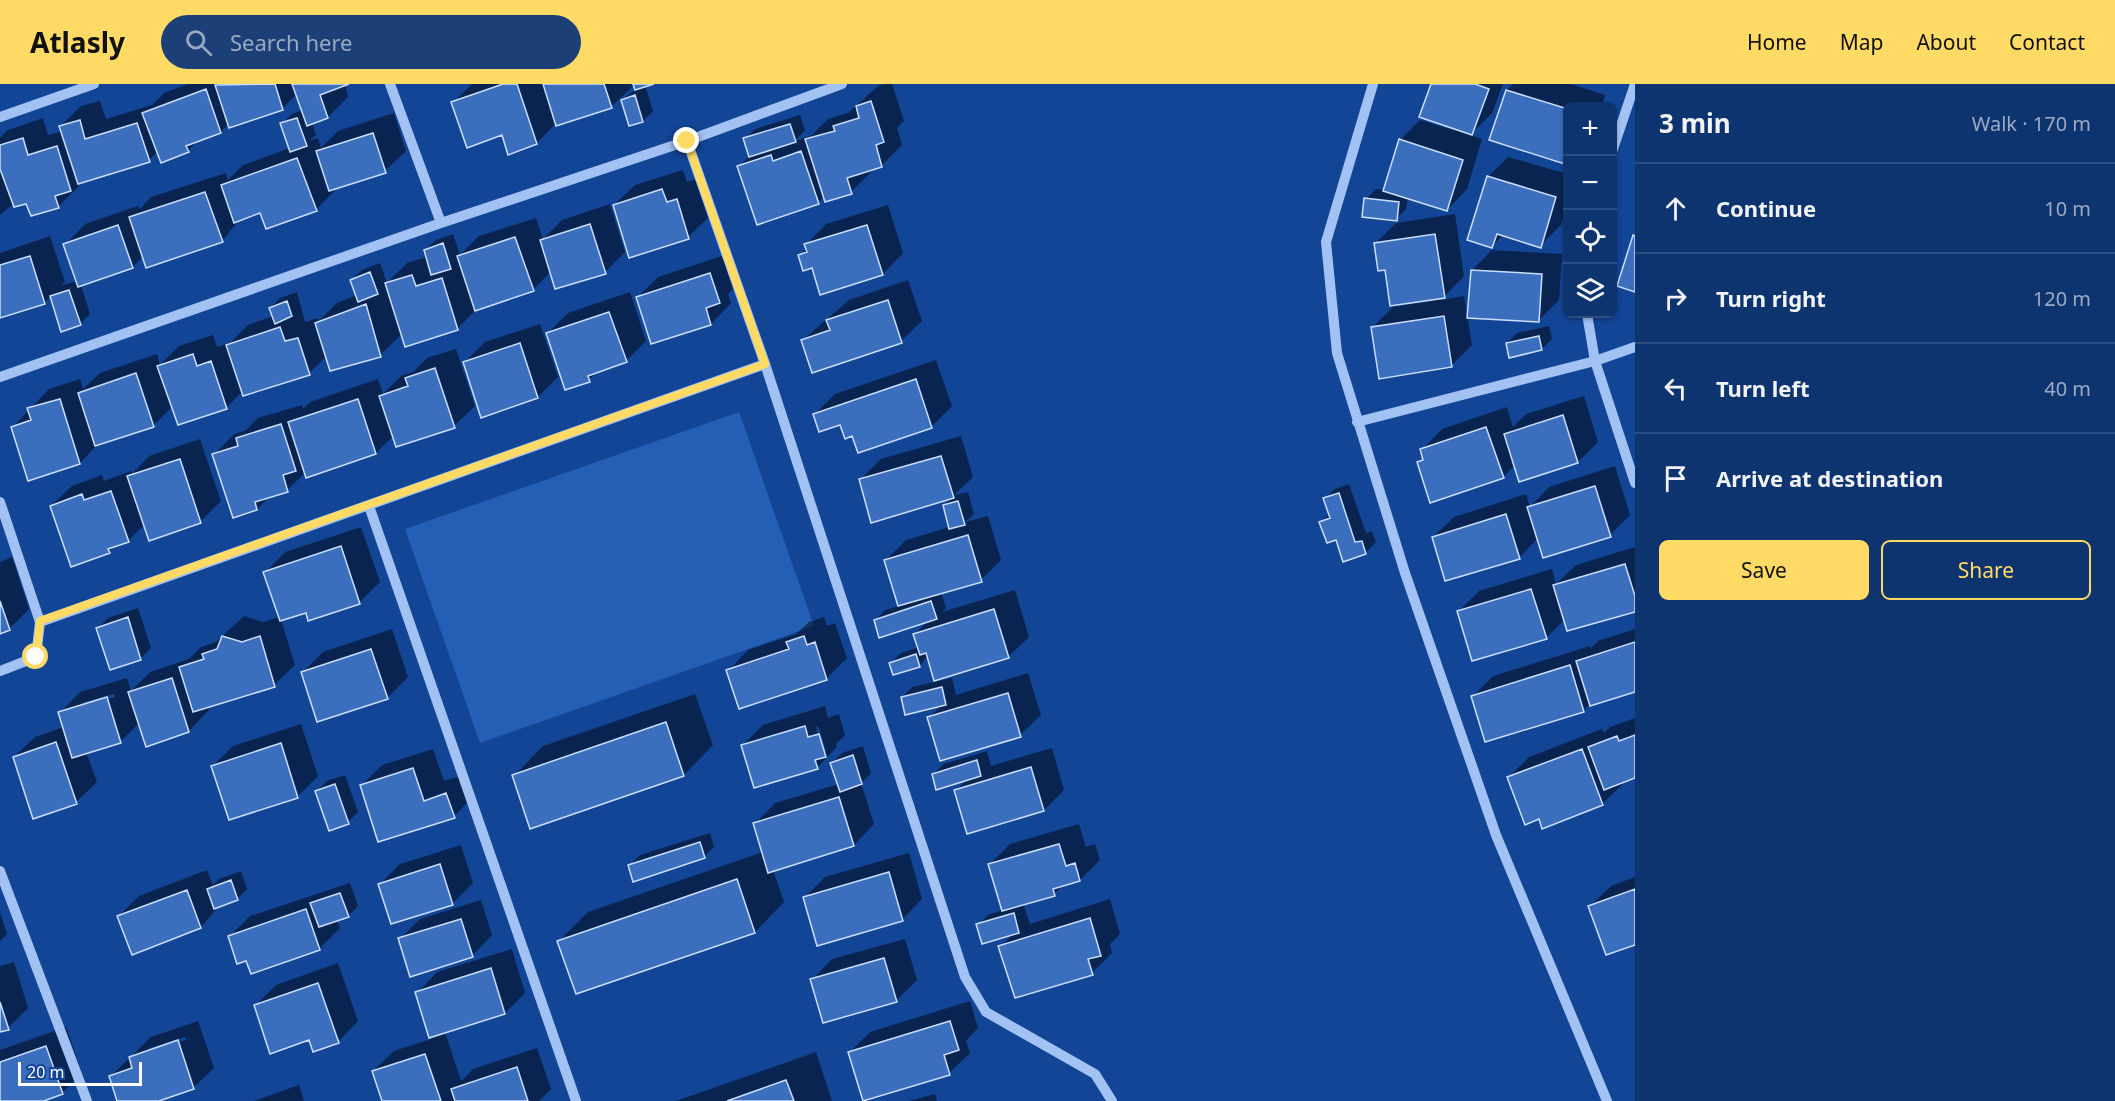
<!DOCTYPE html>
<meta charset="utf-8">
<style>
body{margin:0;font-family:"Noto Sans",sans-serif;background:#1c3f78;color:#f1f3f6}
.controls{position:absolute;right:18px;top:18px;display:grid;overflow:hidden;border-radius:9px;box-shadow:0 2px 4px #0004}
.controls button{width:54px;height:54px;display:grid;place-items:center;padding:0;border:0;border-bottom:2px solid #2e4f83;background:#0e3470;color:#f1f3f6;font:30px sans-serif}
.scale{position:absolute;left:18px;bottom:15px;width:124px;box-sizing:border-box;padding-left:6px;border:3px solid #fff;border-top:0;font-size:16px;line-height:21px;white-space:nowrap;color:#fff;-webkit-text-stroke:4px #124596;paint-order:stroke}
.stop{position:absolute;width:18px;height:18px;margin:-14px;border:4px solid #ffda64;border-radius:50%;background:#fff}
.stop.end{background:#ffda64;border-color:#fff;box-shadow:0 2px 6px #0008}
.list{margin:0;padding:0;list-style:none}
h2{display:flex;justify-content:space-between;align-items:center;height:78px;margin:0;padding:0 24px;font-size:26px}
h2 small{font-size:20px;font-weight:400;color:#9baac3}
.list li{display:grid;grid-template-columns:39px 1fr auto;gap:18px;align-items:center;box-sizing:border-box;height:90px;padding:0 24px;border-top:2px solid #2e4f83}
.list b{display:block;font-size:22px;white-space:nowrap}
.list em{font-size:20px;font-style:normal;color:#9baac3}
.actions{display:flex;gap:12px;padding:18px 24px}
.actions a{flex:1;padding:14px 0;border:2px solid #ffda64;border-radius:9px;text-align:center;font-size:21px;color:#ffda64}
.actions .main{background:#ffda64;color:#111}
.icon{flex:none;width:33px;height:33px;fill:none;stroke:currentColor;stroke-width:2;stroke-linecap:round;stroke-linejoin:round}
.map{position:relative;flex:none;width:1635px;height:1017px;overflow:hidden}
header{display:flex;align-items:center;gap:36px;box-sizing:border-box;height:84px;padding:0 30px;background:#ffda64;color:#111}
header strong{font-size:28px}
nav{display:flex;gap:33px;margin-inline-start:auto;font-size:21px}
.search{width:420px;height:54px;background:#1c3f78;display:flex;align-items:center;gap:15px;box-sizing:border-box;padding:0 21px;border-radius:33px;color:#9baac3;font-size:22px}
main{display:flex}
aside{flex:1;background:#0e3470}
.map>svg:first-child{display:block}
.green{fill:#255eb5}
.shadow{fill:#0007;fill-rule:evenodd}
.building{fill:#3b6fbe;stroke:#cadefd;stroke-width:1.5}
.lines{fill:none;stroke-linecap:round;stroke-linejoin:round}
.minor{stroke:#a2c2f3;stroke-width:10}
.route{stroke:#ffda64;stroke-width:8}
</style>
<header>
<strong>Atlasly</strong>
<div class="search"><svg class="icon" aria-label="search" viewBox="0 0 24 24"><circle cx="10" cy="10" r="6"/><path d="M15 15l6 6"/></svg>Search here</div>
<nav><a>Home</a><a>Map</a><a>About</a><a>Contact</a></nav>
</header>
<main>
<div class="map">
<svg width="1635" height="1017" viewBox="0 0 1635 1017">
<rect width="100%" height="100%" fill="#124596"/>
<path class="green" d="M739,328L814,542L480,659L405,445Z"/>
<path class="shadow" d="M188,0H345L348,13L328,33L312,39L316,51L309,57L318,54L321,64L338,47L394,29L406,67L385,87L336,103V105L316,126L261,127L241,134L222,157L143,172L133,183L81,201L90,230L80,240L51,212L45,218L0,233V169L50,152L65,198L60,202L77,197L65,161L85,140L138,122L140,125L151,113L226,89L228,96L243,81L290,64L282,40L292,30L303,26L297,10L282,25L229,39L221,48L199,56L188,67H158L149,76L77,99L79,102L58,123L27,118L14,119L0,131V54L8,46L43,34L48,51L63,47L61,42L81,22L100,17L106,35L152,21L164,9Z
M472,0H631L632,3L611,23L556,39L537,59L509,69L503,50L453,19Z
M634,0H649L645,1L653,27L643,37L622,16L636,5Z
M884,0H892L904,37L897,44L902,61L882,81L870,85L871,88L851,108L825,112L818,119L739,83L750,71L745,55L755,45L800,31L805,46L795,57L812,51L828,35L848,29L878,2Z
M1433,0H1503L1492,29L1470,51L1482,55L1467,105L1447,126L1408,114L1406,125L1396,135L1366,115L1376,105L1385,106L1400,56L1420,36L1453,46Z
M1513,0H1571L1605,11L1602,22H1568V80L1507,6Z
M1508,73L1568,90V118L1561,141L1540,162L1503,151L1492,162L1488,93Z
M683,86L687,98L697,95L709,133L688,153L614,121L635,101Z
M610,120L625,168L605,188L551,187L533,206L478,224L458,244L406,261L403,249L380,271L327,272L309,289L243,307L226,324L173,322L153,342L99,359L80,379L13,343L49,305L80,295L83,305L100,289L157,270L160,281L179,262L213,251L217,263L231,258L248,241L273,232L270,224L280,214L297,208L305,238L318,234L319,237L337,219L357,211L351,196L362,186L380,179L387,199L407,179L427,173L425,166L436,156L453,150L460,171L479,152L536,134L543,155L562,136Z
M888,121L903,169L883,190L821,209L813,182L799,172L807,164L806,161L826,140Z
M1455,130L1464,192L1441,216L1464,212L1472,261L1451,282L1372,244L1393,223L1432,217L1386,184L1376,159L1396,139Z
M1492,166L1562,170L1559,216L1538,237L1472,186Z
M731,169L740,197L728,210L731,219L711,240L652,258L638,213L658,193Z
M908,196L922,237L901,257L803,256L849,216Z
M630,208L646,257L626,277L599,286L589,296L547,250L568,229Z
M540,240L558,293L538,313L482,332L465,278L485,258Z
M1549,242L1552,255L1542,265L1507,259L1517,249Z
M456,265L475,322L454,342L394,351L376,369L306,388L287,406L270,412L257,425L214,371L234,350L245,347L258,334L302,321L303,325L310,318L378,295L383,310L401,292L413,288L427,274Z
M936,276L952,322L932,342L859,367L853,350L841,339L814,331L835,310Z
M1584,312L1598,358L1578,378L1515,381L1503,393L1419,378L1424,373L1422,366L1442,345L1507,323L1513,343L1526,330Z
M961,352L973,393L954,411L968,408L974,430L965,438L988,432L1001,476L981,496L941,508L946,524L942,528L1015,506L1029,553L1008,573L928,572L919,582L891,579L901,569L919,563L915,550L929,536H875L885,526L899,522L886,476L906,456L950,443L944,422L953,413L860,396L881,375Z
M200,355L221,417L200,438L145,440L128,457L115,461L109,468L51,422L72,402L102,391L104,397L131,387L132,390L149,372Z
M1615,382L1630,431L1610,451L1538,454L1519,474L1433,453L1454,433L1526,410L1530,423L1549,403Z
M1349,400L1366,449L1372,447L1376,458L1365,469L1337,454L1321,438L1330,429L1325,415L1335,405Z
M361,443L380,498L360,518L309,535L306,527L281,536L295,581L274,601L208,622L209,626L189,647L147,661L140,638L120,658L86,668L97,698L76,718L14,673L35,653L64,643L60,629L80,608L127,594L131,607L150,588L189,575L201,563L216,558L244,532L263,538L280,533L265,489L285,468ZM114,610L115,613L82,623V619Z
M1635,463V526L1565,535L1546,554L1459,527L1479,507L1552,485L1556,500L1576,481Z
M12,473L29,525L9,545L0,548V478Z
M138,524L151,564L140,575L98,544L108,534Z
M824,533L827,542L835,539L847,574L826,595L728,587L748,566L796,550L809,538Z
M392,545L408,593L387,614L303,588L323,568Z
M1635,545V607L1591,619L1583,627L1472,613L1493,592L1590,562L1591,564L1598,557Z
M1028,589L1041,631L1020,651L929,633L942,621L902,613L912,603L952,594L956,611Z
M695,610L713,661L684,691L531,743L514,692L543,662Z
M825,622L828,634L839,630L845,651L836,660L837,663L817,684L743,661L763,641ZM818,642L826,667L823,670L816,643Z
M1635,634V692L1622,697L1623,700L1602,720L1540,733L1508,694L1529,673L1602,645L1604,649L1610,643Z
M301,640L318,692L298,712L230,734L213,682L233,662Z
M863,662L871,689L861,699L874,740L854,761L773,786L784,818L755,848L559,857L588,828L763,768L755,740L775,719L839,700L832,679L842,669Z
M1052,664L1064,706L1044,726L956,706L968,695L933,690L944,680L987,667L991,682Z
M433,665L444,697L467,690L474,712L454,732L361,702L382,681Z
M345,691L358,728L348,738L316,708L327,697Z
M1079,740L1086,763L1095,760L1100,776L1080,796L1064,800L1054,810L1023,819L1030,840L1110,815L1120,850L1110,860L1112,869L1092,889L1000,863L1014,849L978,841L988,831L1003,826L990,780L1010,760Z
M710,749L714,763L704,773L630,781L640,771Z
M461,761L473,799L452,820L380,800L400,780Z
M909,769L922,815L902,836L804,814L825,793Z
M207,786L213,801L219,795L241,787L247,805L237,815L220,821L201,843L119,832L139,812Z
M1635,793V859L1590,822L1611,802Z
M350,799L358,822L348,832L337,836L340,844L319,865L247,875L229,853L250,832Z
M481,816L492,851L472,872L400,855L420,835Z
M0,828L7,850L0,857Z
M905,855L917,896L896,917L812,896L832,875Z
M512,865L525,909L505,929L445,948L461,997L473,985L537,964L551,1005L539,1017H383L373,987L394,967L431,955L417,909L437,888Z
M14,878L28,924L8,944L0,947V882Z
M338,879L358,937L338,958L310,955L255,922L276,901Z
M970,917L978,944L966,957L970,969L949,989L850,968L870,948Z
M198,937L214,984L193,1004L155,1017H119L111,992L151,953ZM185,953L186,956L145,969L150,964Z
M66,943L82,989L62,1009L40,1017H0V966Z
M816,968L832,1017H676Z
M299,1001L304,1017H254Z
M935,1010L937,1017H909Z"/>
<path class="building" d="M275,0L283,26L229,44L215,1Z
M292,0H349L320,11L328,34L307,42Z
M503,0H517L537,60L508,71L502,51L467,64L451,18Z
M543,0H604L612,24L556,42Z
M633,0H654L635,6Z
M1431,0H1475L1489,5L1472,51L1419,33Z
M206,5L221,49L186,62L189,68L161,79L142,29Z
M1506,6L1568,25V81L1489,56Z
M635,11L643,38L629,42L621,16Z
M871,17L884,58L876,61L882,83L847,94L852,110L825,118L805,55L835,47L833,42L859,34L856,22Z
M297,34L307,62L290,68L280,39Z
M80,36L85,55L137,39L150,78L78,100L59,42Z
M790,40L796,58L749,73L743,54Z
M373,49L386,89L329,107L316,67Z
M23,54L28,71L57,62L71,107L55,112L59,124L31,132L26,120L14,123L0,85V61Z
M1399,55L1463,76L1447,127L1383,107Z
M801,67L819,120L757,141L737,82L771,71L773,77Z
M297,74L317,127L266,145L260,129L234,139L221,101Z
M1487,92L1556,113L1541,164L1497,150L1492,164L1467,156Z
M662,105L667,118L677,115L689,155L629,174L613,121Z
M205,108L223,158L146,184L129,133Z
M1364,114L1399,118L1397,137L1362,133Z
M590,140L606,190L555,205L540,156Z
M118,141L133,184L78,203L63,160Z
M867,141L883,191L820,211L812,184L803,187L798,171L807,168L804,160Z
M1435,150L1445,214L1390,222L1385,186L1378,187L1374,159Z
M1633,151L1635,152V208L1617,202Z
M515,153L534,207L475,227L457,172Z
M443,159L451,185L431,191L424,166Z
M30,172L45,220L0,234V181Z
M1471,186L1542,190L1539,238L1467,234Z
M370,188L378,210L358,218L350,196Z
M710,189L720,219L706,224L711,241L651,260L636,213Z
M412,191L416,202L442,194L458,246L405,263L385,199Z
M69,206L81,241L61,248L50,212Z
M888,216L902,259L812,289L801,256L830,246L826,236Z
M287,217L292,232L275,240L269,224Z
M366,220L381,273L330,287L315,239Z
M609,228L627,278L588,292L590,298L565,306L546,249Z
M1444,232L1452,283L1379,295L1371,243Z
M280,243L285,257L298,254L310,291L243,312L226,261Z
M1539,252L1542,266L1509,274L1506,259Z
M520,259L538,314L481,334L463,278Z
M193,270L197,282L211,277L227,325L178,341L157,282Z
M435,284L455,344L396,363L379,312L408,302L405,294Z
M136,289L154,343L95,362L78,309Z
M916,295L932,344L858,369L852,352L845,355L840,341L819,348L813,330Z
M60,315L80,380L28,397L11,343L31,336L27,324Z
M358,315L376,370L306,394L288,338Z
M1563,331L1578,379L1519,398L1504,350Z
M281,340L296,387L283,391L288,408L255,418L257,426L233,434L212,370L238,362L236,354Z
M1486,343L1504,394L1430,419L1417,378L1423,376L1420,365Z
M941,372L954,414L871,439L859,395Z
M180,375L201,439L149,457L127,392Z
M1595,402L1611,453L1543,474L1527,423Z
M111,407L129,458L108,465L110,469L71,483L50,422L82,410L84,416Z
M1339,409L1355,458L1362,457L1366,470L1343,478L1336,456L1327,459L1319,438L1330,434L1323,414Z
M958,417L965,441L949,445L943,421Z
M1506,430L1520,475L1445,497L1432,453Z
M968,451L982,498L898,522L884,476Z
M341,462L360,520L308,537L306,529L280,537L263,488Z
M1625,480L1635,512V528L1567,547L1553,501Z
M1531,505L1547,555L1472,577L1457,527Z
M0,517L10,546L0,550Z
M931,517L937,535L879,554L874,536Z
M994,525L1009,574L934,597L926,569L920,571L913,550Z
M128,533L141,576L110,586L96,544Z
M222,552L242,558L260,552L275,603L193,628L179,583L204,575L202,570L217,565Z
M804,552L807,561L815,558L827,596L739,625L726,586L789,565L786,558Z
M1635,558V608L1590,622L1576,577Z
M371,565L388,615L317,638L301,588Z
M916,570L920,583L893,591L889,579Z
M1570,581L1584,628L1485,658L1471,612Z
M172,594L189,648L146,663L128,608Z
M942,603L946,621L905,631L901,613Z
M1008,609L1021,653L940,677L927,633Z
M107,613L121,659L72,674L58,628Z
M666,638L684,692L530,745L512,691Z
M805,642L808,653L819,650L826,673L815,676L818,685L754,704L741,661Z
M1635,651V694L1604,706L1588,663L1617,652L1619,657Z
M56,658L77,720L33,735L13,673Z
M281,659L298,714L229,736L211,682Z
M1582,665L1603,721L1542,745L1539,735L1525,741L1507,693Z
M853,671L862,700L840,708L830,679Z
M977,676L981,692L936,706L932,690Z
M1031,683L1044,727L967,750L954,706Z
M413,684L424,717L446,709L455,734L378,758L360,701Z
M335,700L349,740L329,747L315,707Z
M839,713L854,762L768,789L753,739Z
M700,758L705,774L633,798L628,781Z
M1059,760L1066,782L1075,779L1080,797L1053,805L1055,812L1002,827L988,780Z
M440,780L453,821L391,840L378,800Z
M889,788L903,837L817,862L803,813Z
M737,795L755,849L576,910L557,857Z
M231,796L238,816L214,825L207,805Z
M1635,805V861L1606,871L1588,822Z
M187,806L201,844L132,871L117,832Z
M340,809L349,833L319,843L310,819Z
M306,825L320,866L251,890L246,877L237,880L228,852Z
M1014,829L1019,849L982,860L976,840Z
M1090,834L1101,872L1088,875L1093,891L1015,914L998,862Z
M461,835L473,873L410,893L398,854Z
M884,874L897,918L823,939L810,895Z
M491,884L505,930L429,954L415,908Z
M318,899L339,959L313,968L309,956L270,970L254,921Z
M0,918L9,946L0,948Z
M950,937L959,966L944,971L950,991L863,1017L848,968Z
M178,956L194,1005L159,1017H117L109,992L132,984L129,973Z
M46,962L63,1010L44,1017H0V978Z
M425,970L441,1017H382L372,987Z
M517,983L528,1017H455L451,1005Z
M786,996L794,1017H727Z"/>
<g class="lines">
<path class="minor" d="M390,0L441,139
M1373,0L1326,158L1337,269L1405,489L1496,751L1607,1017
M0,33L94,0
M687,57L765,280L965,893L986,928L1095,990L1112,1017
M1612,68L1635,0
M1587,230L1595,277L1635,399
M0,293L441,139L687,57L842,0
M1357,338L1595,277L1635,263
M0,418L40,538
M369,422L576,1017
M0,587L36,573L40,538L765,280
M0,787L87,1017"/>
</g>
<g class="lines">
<path class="route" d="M36,573L40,537L765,280L687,57"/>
</g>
</svg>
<div class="controls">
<button>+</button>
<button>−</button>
<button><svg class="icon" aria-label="locate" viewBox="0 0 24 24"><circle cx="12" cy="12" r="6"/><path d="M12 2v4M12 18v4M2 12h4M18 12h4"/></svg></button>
<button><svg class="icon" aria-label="layers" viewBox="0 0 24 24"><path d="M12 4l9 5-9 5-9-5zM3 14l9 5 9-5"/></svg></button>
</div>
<div class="scale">20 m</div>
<div class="stop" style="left:36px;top:573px"></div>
<div class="stop end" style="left:687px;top:57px"></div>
</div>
<aside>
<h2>3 min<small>Walk · 170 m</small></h2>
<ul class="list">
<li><svg class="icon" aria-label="ahead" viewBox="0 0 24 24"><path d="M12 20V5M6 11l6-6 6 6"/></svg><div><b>Continue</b></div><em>10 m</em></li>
<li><svg class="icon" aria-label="right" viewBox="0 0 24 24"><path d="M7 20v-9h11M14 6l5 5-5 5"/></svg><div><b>Turn right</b></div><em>120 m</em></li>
<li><svg class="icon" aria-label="left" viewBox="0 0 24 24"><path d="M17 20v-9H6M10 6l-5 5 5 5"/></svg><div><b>Turn left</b></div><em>40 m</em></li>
<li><svg class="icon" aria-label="arrive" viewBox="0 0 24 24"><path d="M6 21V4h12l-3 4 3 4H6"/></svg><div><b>Arrive at destination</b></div></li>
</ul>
<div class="actions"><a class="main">Save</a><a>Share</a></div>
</aside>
</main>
